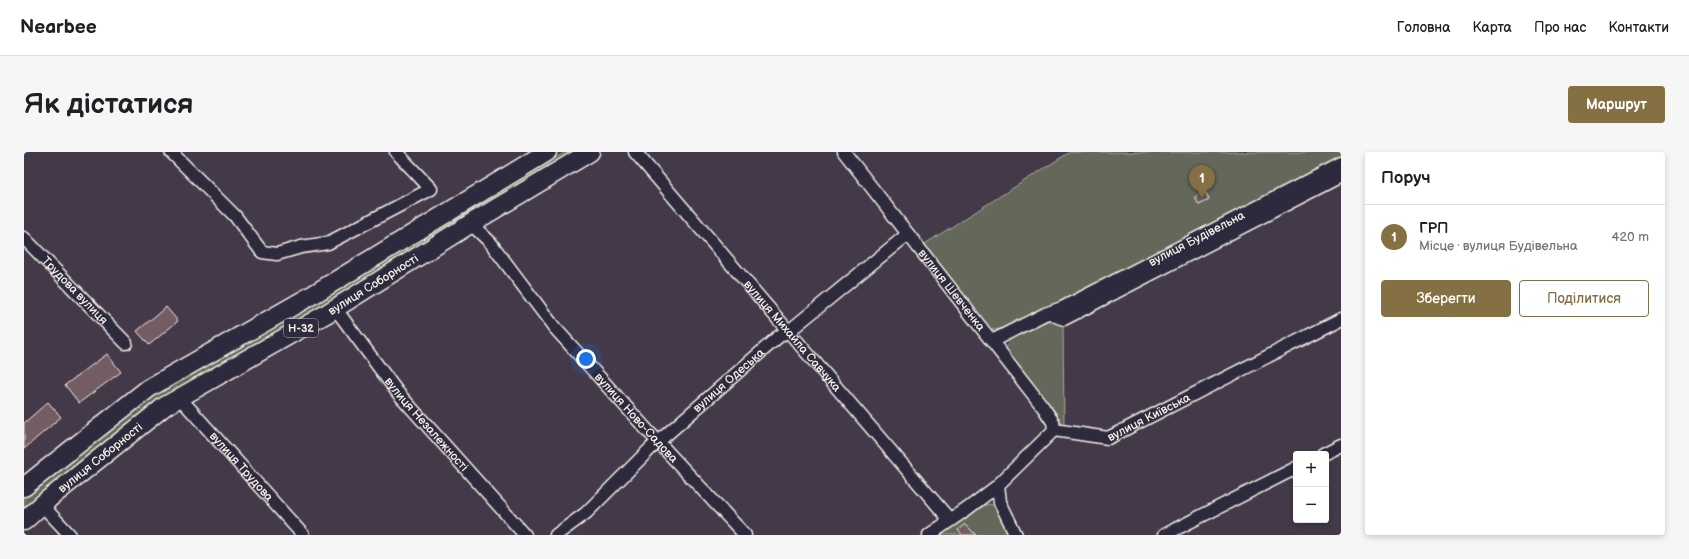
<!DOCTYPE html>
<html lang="uk">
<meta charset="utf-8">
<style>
body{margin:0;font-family:"Balsamiq Sans",sans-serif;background:#f6f6f6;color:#202124}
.controls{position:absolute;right:12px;bottom:12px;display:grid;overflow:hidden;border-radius:4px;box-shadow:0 2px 6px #0003}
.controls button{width:36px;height:36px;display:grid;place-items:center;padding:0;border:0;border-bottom:1px solid #e0e0e0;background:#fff;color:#202124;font:20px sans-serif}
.you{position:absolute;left:562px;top:207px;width:14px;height:14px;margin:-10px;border:3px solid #fff;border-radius:50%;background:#1a73e8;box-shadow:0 0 0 6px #1a73e833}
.badge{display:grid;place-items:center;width:26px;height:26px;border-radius:50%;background:#847042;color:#fff;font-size:13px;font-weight:700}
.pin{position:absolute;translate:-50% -33px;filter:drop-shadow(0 1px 2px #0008)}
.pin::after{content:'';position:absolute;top:21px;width:14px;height:12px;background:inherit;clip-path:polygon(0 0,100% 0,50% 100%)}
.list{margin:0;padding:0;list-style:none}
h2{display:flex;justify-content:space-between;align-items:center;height:52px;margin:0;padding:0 16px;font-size:17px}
h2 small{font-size:13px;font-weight:400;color:#757577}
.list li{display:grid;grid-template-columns:26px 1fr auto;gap:12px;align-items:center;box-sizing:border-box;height:64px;padding:0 16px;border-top:1px solid #e0e0e0}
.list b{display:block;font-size:15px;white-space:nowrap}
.list p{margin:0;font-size:13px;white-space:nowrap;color:#757577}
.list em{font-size:13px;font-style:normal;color:#757577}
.actions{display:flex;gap:8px;padding:12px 16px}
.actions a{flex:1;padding:9px 0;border:1px solid #847042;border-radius:4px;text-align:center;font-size:14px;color:#847042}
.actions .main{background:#847042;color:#fff}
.map{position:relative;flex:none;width:1317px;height:383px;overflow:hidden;border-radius:4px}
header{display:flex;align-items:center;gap:24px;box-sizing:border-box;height:56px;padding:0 20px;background:#fff;border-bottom:1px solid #e0e0e0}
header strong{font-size:19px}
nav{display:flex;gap:22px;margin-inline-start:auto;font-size:14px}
.intro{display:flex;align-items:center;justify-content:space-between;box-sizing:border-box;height:96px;padding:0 24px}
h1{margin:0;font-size:28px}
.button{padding:10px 18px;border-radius:4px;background:#847042;color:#fff;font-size:14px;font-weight:700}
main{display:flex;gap:24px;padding:0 24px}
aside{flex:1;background:#fff;border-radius:4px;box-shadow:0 2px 6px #0003}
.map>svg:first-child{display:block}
.green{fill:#64685a;stroke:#acaca1}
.building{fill:#735c63;stroke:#f4f1e8}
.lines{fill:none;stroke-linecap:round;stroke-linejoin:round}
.street-casing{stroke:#f4f1e8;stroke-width:15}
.primary-casing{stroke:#f4f1e8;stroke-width:21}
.street{stroke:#2f2a3d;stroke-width:12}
.primary{stroke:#2f2a3d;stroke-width:18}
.labels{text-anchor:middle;stroke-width:3;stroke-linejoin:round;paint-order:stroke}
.shield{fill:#2f2a3d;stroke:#b9b5b5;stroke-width:1}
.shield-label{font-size:11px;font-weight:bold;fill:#f4f1e8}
.street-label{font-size:12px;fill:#f4f1e8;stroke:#2f2a3d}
</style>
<header>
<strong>Nearbee</strong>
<nav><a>Головна</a><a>Карта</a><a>Про нас</a><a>Контакти</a></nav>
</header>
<div class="intro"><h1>Як дістатися</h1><a class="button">Маршрут</a></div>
<main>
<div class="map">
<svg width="1317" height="383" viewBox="0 0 1317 383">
<rect width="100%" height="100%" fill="#433948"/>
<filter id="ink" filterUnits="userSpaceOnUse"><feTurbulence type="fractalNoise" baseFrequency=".025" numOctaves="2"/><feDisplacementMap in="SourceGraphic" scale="8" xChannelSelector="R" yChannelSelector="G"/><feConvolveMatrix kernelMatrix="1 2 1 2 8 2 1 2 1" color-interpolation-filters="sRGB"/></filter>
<g filter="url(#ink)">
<path class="green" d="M542,0L545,2L300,157L0,360V345L130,239L437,57Z
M1046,0H1317V7L1031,155L980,177L966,178L899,93Z
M1024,165L1039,171L1040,275L1032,261L982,198L985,185Z
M966,352L973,355L987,383H912L961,353Z"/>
<path class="building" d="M1181,39L1185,48L1175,53L1171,45Z
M142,155L154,169L125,193L113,179Z
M83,202L97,220L55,251L41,233Z
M24,250L37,265L0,297V271Z
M941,372L952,383H938L934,378Z"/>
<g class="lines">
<g class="street-casing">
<g id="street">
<path d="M147,0L211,64L238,100L253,102L277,95L304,91L407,37L372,0"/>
<path id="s1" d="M611,0L926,368"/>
<path id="s2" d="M820,0L1019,255L1029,270L1030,278"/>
<path id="s3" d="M447,72L466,90L530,175L623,278L721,383"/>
<path id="s4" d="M0,86L102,191"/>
<path id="s5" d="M311,156L374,241L501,383"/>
<path d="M1027,161L1034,165L1040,167L1317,24"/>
<path id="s6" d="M968,189L1021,162L1038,156L1317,12"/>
<path id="s7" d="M156,246L279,383"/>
<path d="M1299,302L1317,293"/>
<path d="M974,333L976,350L992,383"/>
<path d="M18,353L46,383"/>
<path id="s8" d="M532,383L562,361L626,297L754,185L770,175L884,82"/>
<path id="s9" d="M905,383L943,357L972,335L1030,278L1084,286L1317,167"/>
<path d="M1140,383L1272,316"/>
</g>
</g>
<g class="primary-casing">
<g id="primary">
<path d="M0,335L125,236L290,142L523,0"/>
<path id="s10" d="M0,369L22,349L141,254L302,162L446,72L566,0"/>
</g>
</g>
<use href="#street" class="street"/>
<use href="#primary" class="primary"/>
</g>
</g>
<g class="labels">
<rect class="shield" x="260" y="167" width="34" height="18" rx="3"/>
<g class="shield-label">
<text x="277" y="180">Н-32</text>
</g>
<g class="street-label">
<text dy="4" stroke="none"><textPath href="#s6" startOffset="229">вулиця Будівельна</textPath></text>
<text dy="4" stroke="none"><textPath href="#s10" startOffset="423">вулиця Соборності</textPath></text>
<text dy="4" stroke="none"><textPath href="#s2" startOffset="175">вулиця Шевченка</textPath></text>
<text dy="4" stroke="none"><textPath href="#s4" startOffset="73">Трудова вулиця</textPath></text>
<text dy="4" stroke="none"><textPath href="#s1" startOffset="242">вулиця Михайла Савчука</textPath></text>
<text dy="4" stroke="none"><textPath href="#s8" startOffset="232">вулиця Одеська</textPath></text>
<text dy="4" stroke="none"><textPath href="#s9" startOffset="264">вулиця Київська</textPath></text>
<text dy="4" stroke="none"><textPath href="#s3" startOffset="255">вулиця Ново-Садова</textPath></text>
<text dy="4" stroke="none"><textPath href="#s5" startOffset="148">вулиця Незалежності</textPath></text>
<text dy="4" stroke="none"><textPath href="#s10" startOffset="99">вулиця Соборності</textPath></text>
<text dy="4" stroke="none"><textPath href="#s7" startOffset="92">вулиця Трудова</textPath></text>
</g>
</g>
</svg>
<div class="controls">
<button>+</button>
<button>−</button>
</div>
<div class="you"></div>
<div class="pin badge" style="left:1178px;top:46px">1</div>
</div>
<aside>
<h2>Поруч<small></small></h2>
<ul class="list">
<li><span class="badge">1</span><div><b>ГРП</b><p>Місце · вулиця Будівельна</p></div><em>420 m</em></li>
</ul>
<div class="actions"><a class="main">Зберегти</a><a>Поділитися</a></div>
</aside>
</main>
